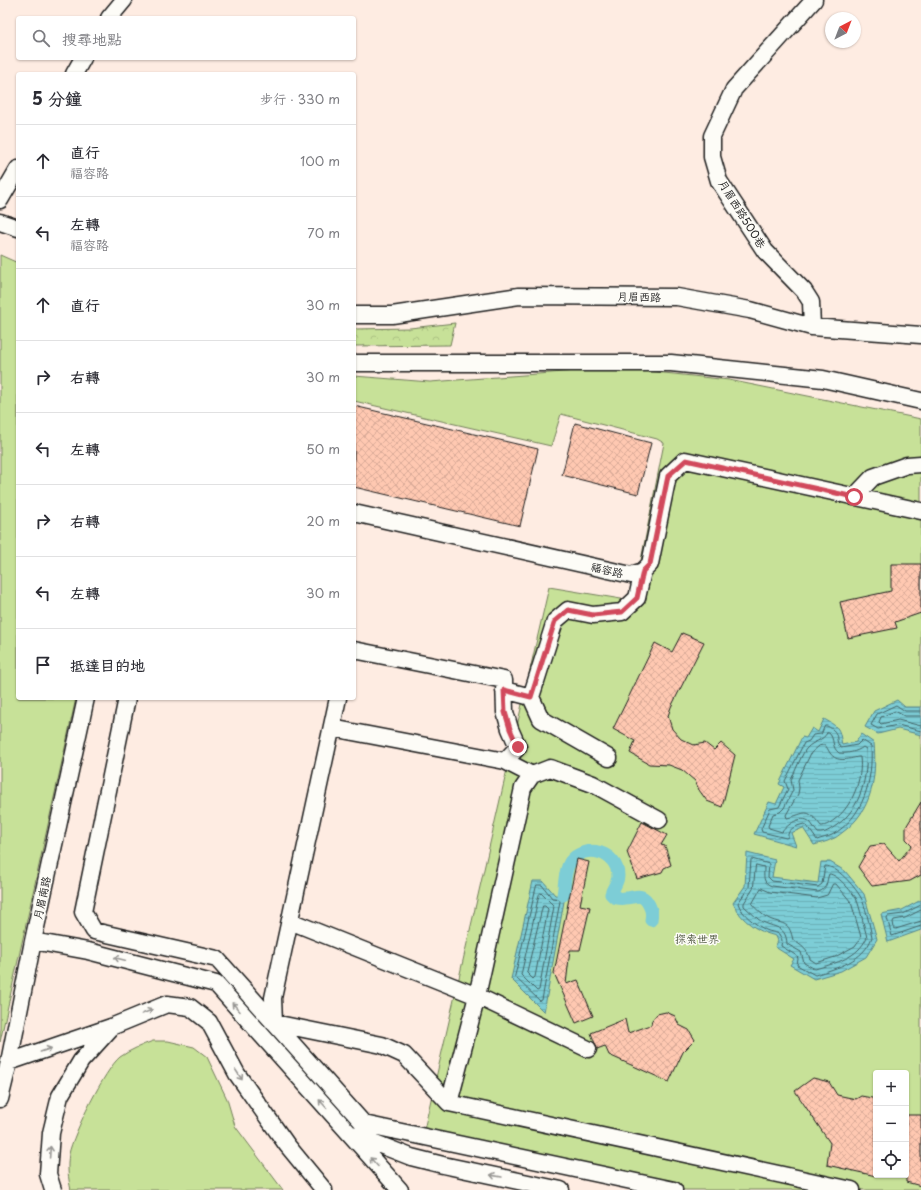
<!DOCTYPE html>
<html lang="zh-TW">
<meta charset="utf-8">
<style>
body{margin:0;font-family:"Playpen Sans","LXGW WenKai TC",sans-serif;background:#f7f7f7;color:#2b2b33}
.controls{position:absolute;right:12px;bottom:12px;display:grid;overflow:hidden;border-radius:4px;box-shadow:0 1px 3px #0004}
.controls button{width:36px;height:36px;display:grid;place-items:center;padding:0;border:0;border-bottom:1px solid #e1e1e2;background:#fff;color:#2b2b33;font:20px sans-serif}
.compass{position:absolute;left:825px;top:12px;width:36px;height:36px;border-radius:50%;background:#fff;box-shadow:0 1px 3px #0004;rotate:42deg}
.stop{position:absolute;width:12px;height:12px;margin:-9px;border:3px solid #d1495b;border-radius:50%;background:#fff}
.stop.end{background:#d1495b;border-color:#fff;box-shadow:0 1px 4px #0008}
.list{margin:0;padding:0;list-style:none}
h2{display:flex;justify-content:space-between;align-items:center;height:52px;margin:0;padding:0 16px;font-size:17px}
h2 small{font-size:13px;font-weight:400;color:#7c7c81}
.list li{display:grid;grid-template-columns:26px 1fr auto;gap:12px;align-items:center;box-sizing:border-box;height:72px;padding:0 16px;border-top:1px solid #e1e1e2}
.list b{display:block;font-size:15px;white-space:nowrap}
.list p{margin:0;font-size:13px;white-space:nowrap;color:#7c7c81}
.list em{font-size:13px;font-style:normal;color:#7c7c81}
.icon{flex:none;width:22px;height:22px;fill:none;stroke:currentColor;stroke-width:2;stroke-linecap:round;stroke-linejoin:round}
.map{position:relative;flex:none;width:921px;height:1190px;overflow:hidden}
.search{position:absolute;background:#fff;box-shadow:0 1px 3px #0004;left:16px;top:16px;width:340px;height:44px;display:flex;align-items:center;gap:10px;box-sizing:border-box;padding:0 14px;border-radius:4px;color:#7c7c81;font-size:15px}
.panel{position:absolute;background:#fff;box-shadow:0 1px 3px #0004;left:16px;top:72px;width:340px;height:628px;border-radius:4px}
.map>svg:first-child{display:block}
.green{fill:#c7e198;stroke:#727e5a;fill-rule:evenodd}
.forest{fill:url(#forest-crowns);stroke:#727e5a}
.water{fill:url(#water-rules);stroke:#56868c}
.lines{fill:none;stroke-linecap:round;stroke-linejoin:round}
.shore{stroke:#436366;stroke-width:1}
.canal{stroke:#7dcdd6;stroke-width:13}
.building{fill:url(#building-cross-hatch);stroke:#1c1c1c}
.minor-casing{stroke:#1c1c1c;stroke-width:19}
.minor{stroke:#fdfcf7;stroke-width:16}
.oneway{stroke:#989794}
.route{stroke:#d1495b;stroke-width:5}
.labels{text-anchor:middle;stroke-width:3;stroke-linejoin:round;paint-order:stroke}
.street-label{font-size:11px;fill:#1c1c1c;stroke:#fdfcf7}
.park-label{font-size:11px;fill:#4f5741;stroke:#fdfcf7}
</style>
<div class="map">
<svg width="921" height="1190" viewBox="0 0 921 1190">
<defs>
<pattern id="forest-crowns" width="20" height="18" patternUnits="userSpaceOnUse"><rect width="20" height="18" fill="#c7e198"/><path d="M2 6a3 3 0 1 1 6 0M12 15a3 3 0 1 1 6 0" fill="none" stroke="#aac082"/></pattern>
<pattern id="water-rules" width="6" height="5" patternUnits="userSpaceOnUse"><rect width="6" height="5" fill="#7dcdd6"/><path d="M0 2.5h6" fill="none" stroke="#6bafb7"/></pattern>
<pattern id="building-cross-hatch" width="8" height="8" patternUnits="userSpaceOnUse"><rect width="8" height="8" fill="#ffc8b1"/><path d="M0 0l8 8M0 8l8-8" fill="none" stroke="#daab98"/></pattern>
</defs>
<rect width="100%" height="100%" fill="#feece2"/>
<filter id="ink" filterUnits="userSpaceOnUse"><feTurbulence type="fractalNoise" baseFrequency=".025" numOctaves="2"/><feDisplacementMap in="SourceGraphic" scale="8" xChannelSelector="R" yChannelSelector="G"/><feConvolveMatrix kernelMatrix="1 2 1 2 8 2 1 2 1" color-interpolation-filters="sRGB"/></filter>
<g filter="url(#ink)">
<path class="green" d="M0,255L18,263V698H76L0,1042Z
M618,368L729,380L921,419V503L901,499L921,505V1190H685L421,1143L549,587L633,601L664,443L657,439L561,414L551,446L354,401V376L430,382ZM876,1073H906V1175H876Z
M153,1041H168L194,1047L207,1057L227,1099L235,1126L283,1190H71C68,1178 67,1166 69,1154C73,1134 105,1069 120,1057C130,1050 142,1045 153,1041Z"/>
<path class="forest" d="M455,323L450,345L354,346V329L410,328Z"/>
<path class="water" d="M897,700L905,707H921V735L898,729L878,734L865,727L874,711Z
M824,719C840,728 839,728 842,745L856,742L861,734L874,743C877,777 872,811 843,832C839,835 836,838 832,839C827,842 820,843 814,845L803,828L791,833L796,846L754,834L769,802L776,804L784,787L779,784L802,737L806,738L812,728L818,732Z
M747,853L775,860L772,877L818,883L821,862H830L845,871L864,894L877,939L866,957L841,971L814,979L790,965L794,959L775,947L778,941L776,936C758,932 741,921 733,903L745,886Z
M533,881H543L555,895L565,896L544,1012L511,979Z
M921,900V930L888,942L881,914L902,910Z"/>
<g class="lines">
<path class="shore" d="M921,711H905L896,705L877,714L871,725L878,729L898,725L921,731
M921,716H904L895,711L881,717L879,722L881,724L898,720L921,726
M825,726H827C842,733 833,740 841,748L857,745L862,740L871,746C873,780 864,817 832,835C828,837 822,838 817,840L807,826L804,824C796,826 787,829 788,837L786,838L762,832L761,829L770,809L779,807L788,789L785,781L804,743L809,741L813,735L821,734Z
M827,733H829C835,739 831,747 839,753C846,754 857,752 863,747L866,749C868,777 861,808 837,825C831,829 825,834 818,833C815,830 813,825 810,822C801,814 787,825 782,832L769,828L768,826L773,814L780,812L784,808L793,790L791,780C794,774 803,751 807,748C813,741 823,741 827,733Z
M825,745C827,747 828,750 830,753C837,763 848,759 858,757H860C863,779 852,807 834,820C830,823 826,826 821,826C806,806 806,814 787,818L786,815L798,794L799,788L798,780L811,753L819,746Z
M752,859L769,864L768,877L772,881L818,887L822,884L825,866C837,866 854,886 860,896C865,903 870,927 872,937C864,961 837,968 815,975L797,965L798,959L797,956L781,946L782,940L779,934C775,932 770,932 766,930C756,925 741,914 738,903L749,887L751,860Z
M756,865L764,867C764,876 762,883 772,886L818,892C828,889 826,882 829,874C837,874 851,891 856,898C860,907 864,927 867,937C858,958 836,963 815,969L804,963L801,952L787,944C786,923 771,929 758,919C753,915 749,910 744,906V903L753,889Z
M833,884H836L851,902L861,937L855,946L835,957L816,963L810,959C807,949 802,946 793,940C789,923 787,925 772,920C764,917 757,910 752,904L761,888L770,892L817,898L827,895Z
M537,885H542L552,898L559,899L560,901L542,1000L540,1001L515,977Z
M541,893L554,906L539,990L537,991L521,975L539,895Z
M921,905L903,914L888,916L887,918L892,936L921,926
M543,906H545L548,909L535,977L533,979L527,973Z
M921,910L905,918L894,920L893,922L894,928L896,929L921,921"/>
<path class="canal" d="M563,895C565,885 564,871 570,862C585,842 618,852 618,876C618,883 613,887 611,894L614,897C617,898 621,899 624,898C635,898 642,891 649,905C652,911 652,914 651,920"/>
</g>
<path class="building" d="M354,406L538,449L520,526L354,487Z
M575,423L651,443L638,494L562,475Z
M891,564H921V613L895,622L897,628L848,638L840,602L891,591Z
M682,633L704,642L671,707L668,716L672,729L681,739L694,745L705,743L714,750L721,743L735,755L722,807L707,801L699,790L695,781L682,770L669,765L649,764L630,753L635,741L613,729L655,643L672,652Z
M921,802V875L910,881L872,886L858,867L870,846L884,844L899,861L912,845L906,839V827Z
M642,822L667,835L661,845L665,846L671,865L664,868L662,872L637,879L627,852Z
M577,859L589,862L580,905L590,907L580,950H570L566,984L578,980L593,1016L576,1023L554,973Z
M666,1012L675,1016L679,1025L689,1030L695,1040L683,1052L669,1082L609,1055L605,1046L597,1049L591,1033L625,1019L628,1033L651,1025L652,1020L657,1014Z
M813,1078L829,1082L837,1095L856,1099L861,1096L872,1098L876,1103V1176L827,1165L830,1143L795,1091Z
M906,1115H921V1186L906,1182Z"/>
<g class="lines">
<g class="minor-casing">
<path id="minor" d="M109,18L124,0
M74,74L83,58
M0,200L18,169
M0,222L18,228
M354,315H392L519,296L677,297L750,310L812,327L921,335
M812,327L811,302L804,291L765,251L719,181L712,157V136L734,89L814,0
M354,363H671L823,379L921,401
M854,497L873,477L907,465L921,464
M354,513L631,575L643,571L650,564L668,476L685,460L921,511
M354,650L504,680L505,712L510,729L518,747L505,761L532,775
M504,690L531,697
M127,698L83,912L94,931L217,959L364,1124L674,1190
M338,698L273,998L274,1023L382,1045L404,1055L449,1103L852,1190
M332,728L505,761
M609,758L541,719L531,697L555,621L568,610L593,615L622,612L637,598L643,571
M290,921L477,996L588,1049
M33,941L88,951L216,984L400,1190
M9,1062L111,1027L167,1004L190,1007L209,1022L237,1074L287,1145L324,1190
M0,1099L9,1062L33,941L86,698
M449,1103L477,996L523,788L532,775L550,768L593,784L659,820
M352,1134L411,1157L443,1165L561,1190
M53,1190L48,1174L51,1133L60,1096L81,1061L110,1029"/>
</g>
<use href="#minor" class="minor"/>
</g>
<defs><path id="oneway-shaft" d="M-6 0H5M1.5-3L5.5 0L1.5 3" fill="none" stroke-width="1.6" stroke-linecap="round" stroke-linejoin="round"/></defs>
<g class="oneway">
<use href="#oneway-shaft" transform="translate(120 959) rotate(-165)"/>
<use href="#oneway-shaft" transform="translate(236 1007) rotate(-132)"/>
<use href="#oneway-shaft" transform="translate(147 1012) rotate(-23)"/>
<use href="#oneway-shaft" transform="translate(46 1050) rotate(-19)"/>
<use href="#oneway-shaft" transform="translate(239 1075) rotate(57)"/>
<use href="#oneway-shaft" transform="translate(323 1104) rotate(-132)"/>
<use href="#oneway-shaft" transform="translate(50 1152) rotate(-86)"/>
<use href="#oneway-shaft" transform="translate(374 1162) rotate(-132)"/>
<use href="#oneway-shaft" transform="translate(496 1176) rotate(-170)"/>
</g>
</g>
<g class="lines" filter="url(#ink)">
<path class="route" d="M518,747L510,729L505,712L504,690L531,697L555,621L568,610L593,615L622,612L637,598L643,571L650,564L668,476L686,460L854,497"/>
</g>
<g class="labels">
<g class="street-label">
<text transform="translate(742 214) rotate(58)" y="4">月眉西路500巷</text>
<text transform="translate(639 297) rotate(1)" y="4">月眉西路</text>
<text transform="translate(607 570) rotate(13)" y="4">福容路</text>
<text transform="translate(42 898) rotate(-78)" y="4">月眉南路</text>
</g>
<g class="park-label">
<text x="697" y="943">探索世界</text>
</g>
</g>
</svg>
<div class="controls">
<button>+</button>
<button>−</button>
<button><svg class="icon" aria-label="locate" viewBox="0 0 24 24"><circle cx="12" cy="12" r="6"/><path d="M12 2v4M12 18v4M2 12h4M18 12h4"/></svg></button>
</div>
<svg class="compass" viewBox="-18 -18 36 36"><path d="M0-13l5 13h-10z" fill="#e53935"/><path d="M0 13l5-13h-10z" fill="#7c7c81"/></svg>
<div class="stop" style="left:854px;top:497px"></div>
<div class="stop end" style="left:518px;top:747px"></div>
<div class="search"><svg class="icon" aria-label="search" viewBox="0 0 24 24"><circle cx="10" cy="10" r="6"/><path d="M15 15l6 6"/></svg>搜尋地點</div>
<section class="panel">
<h2>5 分鐘<small>步行 · 330 m</small></h2>
<ul class="list">
<li><svg class="icon" aria-label="ahead" viewBox="0 0 24 24"><path d="M12 20V5M6 11l6-6 6 6"/></svg><div><b>直行</b><p>福容路</p></div><em>100 m</em></li>
<li><svg class="icon" aria-label="left" viewBox="0 0 24 24"><path d="M17 20v-9H6M10 6l-5 5 5 5"/></svg><div><b>左轉</b><p>福容路</p></div><em>70 m</em></li>
<li><svg class="icon" aria-label="ahead" viewBox="0 0 24 24"><path d="M12 20V5M6 11l6-6 6 6"/></svg><div><b>直行</b></div><em>30 m</em></li>
<li><svg class="icon" aria-label="right" viewBox="0 0 24 24"><path d="M7 20v-9h11M14 6l5 5-5 5"/></svg><div><b>右轉</b></div><em>30 m</em></li>
<li><svg class="icon" aria-label="left" viewBox="0 0 24 24"><path d="M17 20v-9H6M10 6l-5 5 5 5"/></svg><div><b>左轉</b></div><em>50 m</em></li>
<li><svg class="icon" aria-label="right" viewBox="0 0 24 24"><path d="M7 20v-9h11M14 6l5 5-5 5"/></svg><div><b>右轉</b></div><em>20 m</em></li>
<li><svg class="icon" aria-label="left" viewBox="0 0 24 24"><path d="M17 20v-9H6M10 6l-5 5 5 5"/></svg><div><b>左轉</b></div><em>30 m</em></li>
<li><svg class="icon" aria-label="arrive" viewBox="0 0 24 24"><path d="M6 21V4h12l-3 4 3 4H6"/></svg><div><b>抵達目的地</b></div></li>
</ul>
</section>
</div>
